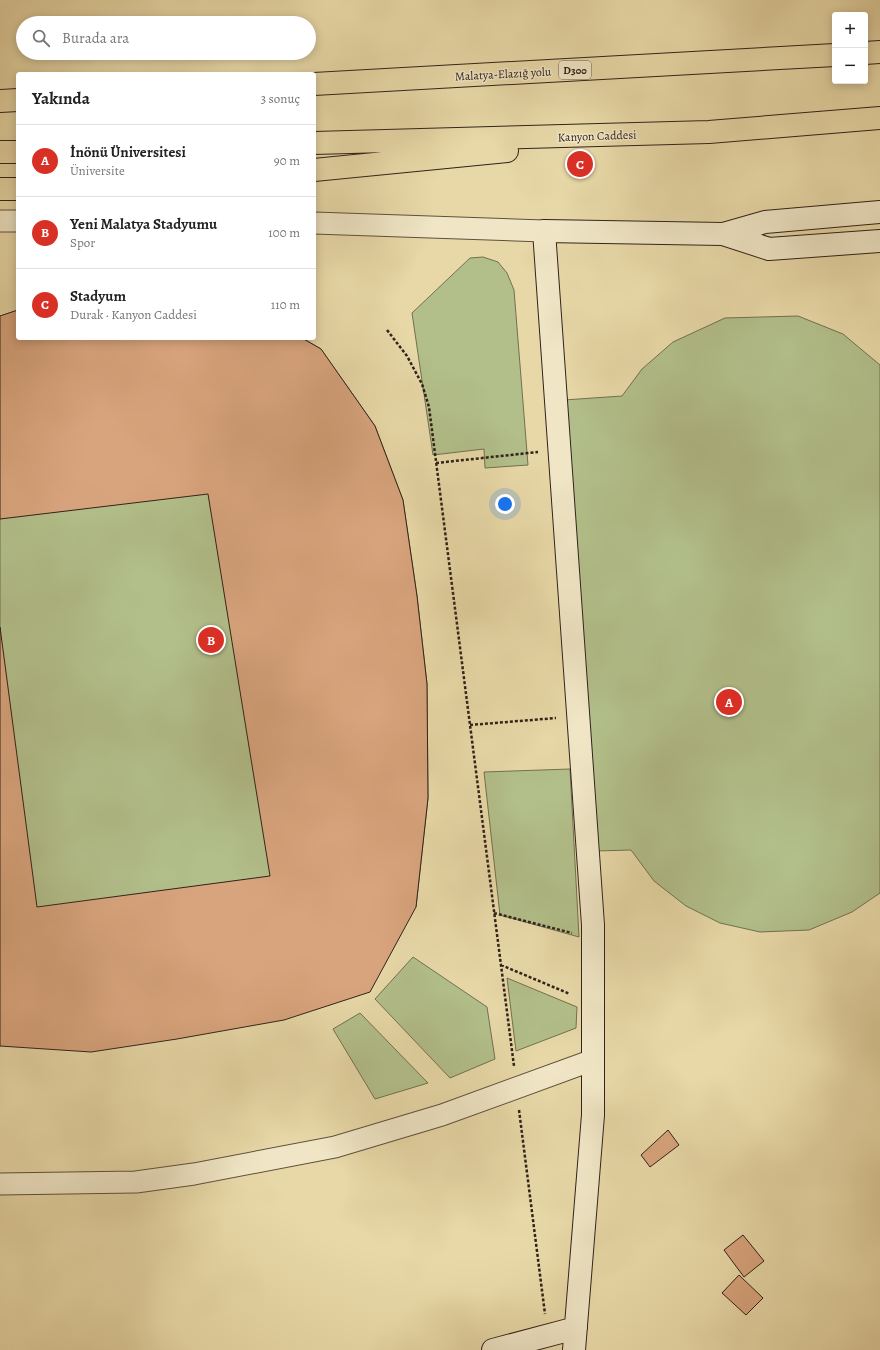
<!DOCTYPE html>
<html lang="tr">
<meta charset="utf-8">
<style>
body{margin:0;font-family:Alegreya,serif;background:#f6f6f6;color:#222}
.controls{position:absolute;right:12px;top:12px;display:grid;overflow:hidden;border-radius:4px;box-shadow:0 2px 10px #0003}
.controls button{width:36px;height:36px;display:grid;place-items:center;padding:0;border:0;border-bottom:1px solid #e0e0e0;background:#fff;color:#222;font:20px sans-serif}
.you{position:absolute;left:505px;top:504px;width:14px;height:14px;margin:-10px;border:3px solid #fff;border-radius:50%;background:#1a73e8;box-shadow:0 0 0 6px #1a73e833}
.badge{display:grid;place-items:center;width:26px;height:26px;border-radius:50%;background:#d93025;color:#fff;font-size:13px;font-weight:700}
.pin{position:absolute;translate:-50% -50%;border:2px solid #fff;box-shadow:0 1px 4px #0006}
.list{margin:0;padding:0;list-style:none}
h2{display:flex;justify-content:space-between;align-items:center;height:52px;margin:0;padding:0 16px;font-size:17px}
h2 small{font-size:13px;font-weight:400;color:#767676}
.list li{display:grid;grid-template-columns:26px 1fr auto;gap:12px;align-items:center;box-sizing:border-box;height:72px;padding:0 16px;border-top:1px solid #e0e0e0}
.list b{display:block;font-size:15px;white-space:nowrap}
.list p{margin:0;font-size:13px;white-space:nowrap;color:#767676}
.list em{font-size:13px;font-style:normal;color:#767676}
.icon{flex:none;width:22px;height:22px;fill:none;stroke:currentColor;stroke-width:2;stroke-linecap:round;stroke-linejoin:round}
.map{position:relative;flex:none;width:880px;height:1350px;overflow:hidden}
.search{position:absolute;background:#fff;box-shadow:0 2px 10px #0003;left:16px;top:16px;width:300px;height:44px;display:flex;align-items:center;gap:10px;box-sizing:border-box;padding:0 14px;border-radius:22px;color:#767676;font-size:15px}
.panel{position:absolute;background:#fff;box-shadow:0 2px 10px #0003;left:16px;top:72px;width:300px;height:268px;border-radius:4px}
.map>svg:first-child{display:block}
.green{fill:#b2bf8a;stroke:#717052}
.building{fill:#d8a47d;stroke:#30221b}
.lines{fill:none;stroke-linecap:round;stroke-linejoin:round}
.street-casing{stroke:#5e503e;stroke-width:23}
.secondary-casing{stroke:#30221b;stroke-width:24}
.highway-casing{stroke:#30221b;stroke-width:24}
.path{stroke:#30221b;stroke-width:2.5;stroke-dasharray:3 2;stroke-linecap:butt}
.street{stroke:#f0e6c6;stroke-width:21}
.secondary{stroke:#f0e6c6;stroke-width:22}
.highway{stroke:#e8d8a7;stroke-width:22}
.labels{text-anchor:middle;stroke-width:3;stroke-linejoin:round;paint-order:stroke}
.shield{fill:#f0e6c6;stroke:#6a5d4e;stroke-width:1}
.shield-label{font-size:11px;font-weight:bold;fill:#30221b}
.street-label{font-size:12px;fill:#30221b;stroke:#f0e6c6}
</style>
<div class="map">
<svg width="880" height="1350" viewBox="0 0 880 1350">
<rect width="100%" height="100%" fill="#e8d8a7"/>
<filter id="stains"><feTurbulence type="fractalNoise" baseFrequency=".005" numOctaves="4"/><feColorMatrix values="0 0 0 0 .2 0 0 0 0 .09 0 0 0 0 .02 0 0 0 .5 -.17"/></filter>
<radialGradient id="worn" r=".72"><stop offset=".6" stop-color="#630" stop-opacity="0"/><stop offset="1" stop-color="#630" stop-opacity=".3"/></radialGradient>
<path class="green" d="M483,257L498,262L507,273L514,290L528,465L485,468L484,449L433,455L412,313L470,258Z
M18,310V338H302L321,349L375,426L403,500L417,596L427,684L428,798L416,907L0,1046V316Z
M798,316L843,334L880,365V893L852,912L809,930L760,932L720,923L686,906L654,881L631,850L595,851L564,400L622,396L642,369L673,342L725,318Z
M570,769L579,937L500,915L484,772Z
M413,957L487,1007L495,1059L450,1078L375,999Z
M507,978L577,1007L576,1028L516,1051Z
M360,1013L428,1083L375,1099L333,1029Z"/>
<path class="building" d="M18,310V338H302L321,349L375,426L403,500L417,596L427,684L428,798L416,907L370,992L284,1020L177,1039L91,1052L0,1046V627L37,907L270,876L208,494L0,519V316Z
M668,1130L679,1145L650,1167L641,1155Z
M743,1235L764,1261L744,1277L724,1250Z
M739,1275L763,1298L746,1315L722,1293Z"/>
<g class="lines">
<g class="street-casing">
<path id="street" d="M0,221H18
M314,223L544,231
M0,1184L136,1182L194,1174L335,1147L442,1115L593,1060"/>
</g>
<g class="secondary-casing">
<path id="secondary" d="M723,234L765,222L880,212
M493,1350L576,1328
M574,1350L593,1115V925L544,231L723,234L769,249L880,241"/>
</g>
<g class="highway-casing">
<path id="highway" d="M865,53L880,52
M314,84L835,55
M0,101L18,100
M314,143L709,132L880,118
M0,152H18
M314,170L507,151
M0,189H18"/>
</g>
<path class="path" d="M387,330L407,356L422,384L429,407L514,1066
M436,463L538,452
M470,725L556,718
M494,913L572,933
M501,965L570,994
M519,1110L545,1314"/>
<use href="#street" class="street"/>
<use href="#secondary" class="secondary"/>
<use href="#highway" class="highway"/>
</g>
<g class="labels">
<rect class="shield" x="559" y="61" width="32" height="18" rx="3"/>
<g class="shield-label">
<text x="575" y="74">D300</text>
</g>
<g class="street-label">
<text transform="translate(503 74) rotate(-3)" y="4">Malatya-Elazığ yolu</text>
<text transform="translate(597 136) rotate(-2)" y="4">Kanyon Caddesi</text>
</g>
</g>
<rect width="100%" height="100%" filter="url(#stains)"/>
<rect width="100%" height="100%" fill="url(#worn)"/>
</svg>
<div class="controls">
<button>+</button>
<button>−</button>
</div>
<div class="you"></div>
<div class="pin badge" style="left:729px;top:702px">A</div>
<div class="pin badge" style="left:211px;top:640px">B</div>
<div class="pin badge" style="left:580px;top:164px">C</div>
<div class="search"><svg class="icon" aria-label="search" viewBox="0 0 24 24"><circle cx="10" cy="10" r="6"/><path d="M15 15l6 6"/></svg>Burada ara</div>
<section class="panel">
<h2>Yakında<small>3 sonuç</small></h2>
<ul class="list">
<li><span class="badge">A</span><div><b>İnönü Üniversitesi</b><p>Üniversite</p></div><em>90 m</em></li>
<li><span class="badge">B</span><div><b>Yeni Malatya Stadyumu</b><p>Spor</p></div><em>100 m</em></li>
<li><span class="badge">C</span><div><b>Stadyum</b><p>Durak · Kanyon Caddesi</p></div><em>110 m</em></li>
</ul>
</section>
</div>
